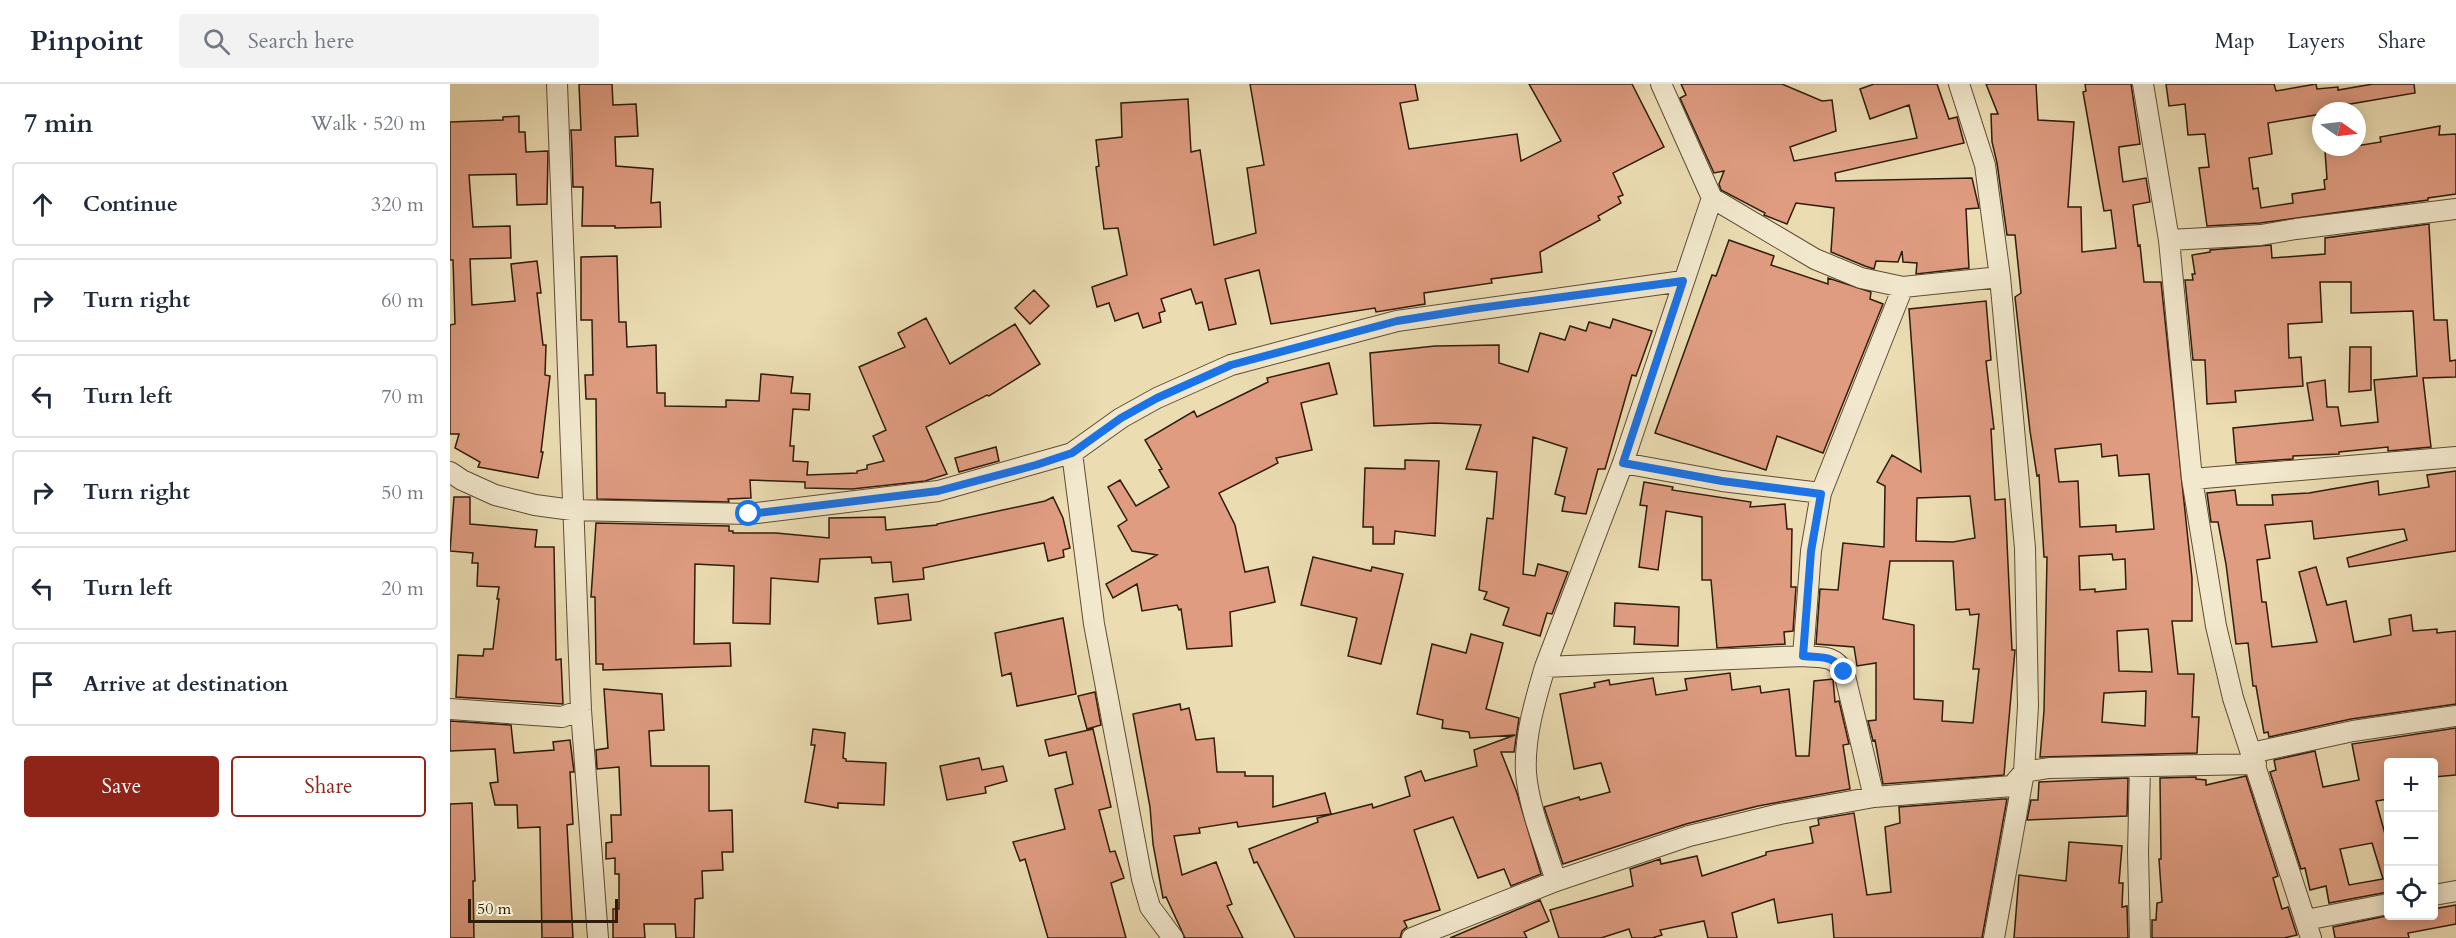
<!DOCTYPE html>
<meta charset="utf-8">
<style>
body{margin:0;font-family:Cardo,serif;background:#f2f2f3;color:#1f2937}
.controls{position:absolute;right:18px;bottom:18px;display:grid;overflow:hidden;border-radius:6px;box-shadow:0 3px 15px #0003}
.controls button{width:54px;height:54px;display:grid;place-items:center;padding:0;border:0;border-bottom:2px solid #e0e1e3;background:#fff;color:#1f2937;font:30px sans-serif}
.compass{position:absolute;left:1862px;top:18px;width:54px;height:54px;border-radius:50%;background:#fff;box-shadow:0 3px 15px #0003;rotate:104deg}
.scale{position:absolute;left:18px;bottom:15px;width:150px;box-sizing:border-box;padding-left:6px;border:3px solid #2f1c0a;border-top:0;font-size:16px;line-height:21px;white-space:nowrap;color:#2f1c0a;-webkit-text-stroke:4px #f2e8cd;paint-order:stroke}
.stop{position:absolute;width:18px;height:18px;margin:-14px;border:4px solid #1a73e8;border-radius:50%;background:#fff}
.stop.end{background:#1a73e8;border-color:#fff;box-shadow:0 2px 6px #0008}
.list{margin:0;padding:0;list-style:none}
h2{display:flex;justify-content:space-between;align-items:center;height:78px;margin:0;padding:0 24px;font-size:26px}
h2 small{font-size:20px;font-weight:400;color:#747a83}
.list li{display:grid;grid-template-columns:39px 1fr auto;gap:18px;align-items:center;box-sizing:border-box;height:84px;margin:0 12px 12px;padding:0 12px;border:2px solid #e0e1e3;border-radius:6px}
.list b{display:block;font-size:22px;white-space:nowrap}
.list em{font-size:20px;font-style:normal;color:#747a83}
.actions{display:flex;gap:12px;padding:18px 24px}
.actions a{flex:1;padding:14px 0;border:2px solid #8f2418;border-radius:6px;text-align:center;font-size:21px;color:#8f2418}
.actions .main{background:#8f2418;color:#fff}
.icon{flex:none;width:33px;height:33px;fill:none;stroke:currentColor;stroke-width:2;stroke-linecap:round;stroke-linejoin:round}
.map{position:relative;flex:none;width:2006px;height:854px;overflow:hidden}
header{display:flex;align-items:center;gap:36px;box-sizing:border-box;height:84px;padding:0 30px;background:#fff;border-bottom:2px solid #e0e1e3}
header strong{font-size:28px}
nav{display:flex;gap:33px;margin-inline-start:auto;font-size:21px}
.search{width:420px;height:54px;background:#f2f2f3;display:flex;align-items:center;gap:15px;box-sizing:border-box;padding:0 21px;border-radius:6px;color:#747a83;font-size:22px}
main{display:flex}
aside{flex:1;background:#fff}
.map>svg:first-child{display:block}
.building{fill:#df9c81;stroke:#2f1c0a;stroke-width:1.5;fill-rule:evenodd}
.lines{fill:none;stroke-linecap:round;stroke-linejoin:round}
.minor-casing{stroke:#5e4c34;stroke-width:22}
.minor{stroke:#f2e8cd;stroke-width:20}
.route{stroke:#1a73e8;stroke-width:8}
</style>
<header>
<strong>Pinpoint</strong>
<div class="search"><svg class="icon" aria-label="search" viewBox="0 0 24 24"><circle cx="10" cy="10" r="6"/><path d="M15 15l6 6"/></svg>Search here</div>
<nav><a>Map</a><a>Layers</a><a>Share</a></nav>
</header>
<main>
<aside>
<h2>7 min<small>Walk · 520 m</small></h2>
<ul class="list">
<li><svg class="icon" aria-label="ahead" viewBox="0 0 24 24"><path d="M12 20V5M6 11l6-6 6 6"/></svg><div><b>Continue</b></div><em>320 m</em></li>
<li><svg class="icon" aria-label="right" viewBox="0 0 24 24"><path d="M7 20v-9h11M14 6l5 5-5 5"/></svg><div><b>Turn right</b></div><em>60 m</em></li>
<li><svg class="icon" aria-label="left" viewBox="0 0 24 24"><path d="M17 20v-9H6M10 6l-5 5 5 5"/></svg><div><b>Turn left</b></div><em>70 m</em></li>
<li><svg class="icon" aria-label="right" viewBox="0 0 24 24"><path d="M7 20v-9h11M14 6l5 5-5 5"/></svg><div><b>Turn right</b></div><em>50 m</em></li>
<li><svg class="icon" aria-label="left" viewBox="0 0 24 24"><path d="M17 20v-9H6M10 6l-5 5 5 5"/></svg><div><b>Turn left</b></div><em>20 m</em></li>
<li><svg class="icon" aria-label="arrive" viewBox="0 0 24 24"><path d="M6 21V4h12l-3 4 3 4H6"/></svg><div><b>Arrive at destination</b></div></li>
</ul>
<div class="actions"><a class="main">Save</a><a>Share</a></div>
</aside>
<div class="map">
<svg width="2006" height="854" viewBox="0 0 2006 854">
<rect width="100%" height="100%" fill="#ebdcb2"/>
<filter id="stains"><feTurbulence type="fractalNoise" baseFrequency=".00333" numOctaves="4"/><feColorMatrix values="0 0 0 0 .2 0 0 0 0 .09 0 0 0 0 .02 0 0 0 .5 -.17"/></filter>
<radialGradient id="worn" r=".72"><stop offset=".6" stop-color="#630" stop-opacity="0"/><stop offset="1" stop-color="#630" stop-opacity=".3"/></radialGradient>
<path class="building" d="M129,0H162L163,21L186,20L188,52L165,53L166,82L203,85L201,119L210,118L211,143L165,144V142H132L133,103H123L122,66L121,46H131Z
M800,0H965L968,16L950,19L959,65L1067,50L1071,77L1111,57L1079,0H1182L1214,63L1163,89L1173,111L1168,113L1171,119L1148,132L1150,136L1090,168L1092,188L1041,195L1042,199L974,209L975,220L926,228L925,224L821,240L809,186L775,195L786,240L759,246L752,218L746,220L741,205L711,215L715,227L709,229L711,238L693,244L688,229L665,237L659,219L647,223L642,203L677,191L668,144L654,145L646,83L649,82L646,56L672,53L671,19L738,15L741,68L750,66L764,161L806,149L797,84L814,81Z
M1231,0H1332L1372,17L1382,16L1386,47L1340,63L1344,77L1467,54L1459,21L1420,35L1410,5L1424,0H1487L1499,35L1507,33L1514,59L1385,89L1386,97L1522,94L1529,124L1516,125L1519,184L1466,190L1467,179L1453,178L1452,167L1448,178L1426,177L1424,185L1415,182L1381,168L1384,124L1346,119L1337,140L1314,131L1315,129L1271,106L1269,100L1274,87L1264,89L1230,14L1236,11Z
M1536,0H1586L1588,36L1624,38L1618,123H1631L1632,168L1666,164L1661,126L1654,127L1633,8L1636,7L1635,0H1681L1690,60L1669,63V68L1673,98L1696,94L1700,118L1683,121L1688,162L1690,161L1694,198H1711L1742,494V537H1722L1728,590H1744L1742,633H1749L1747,669L1590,673L1594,627L1597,473H1594L1589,391L1587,392L1580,347L1565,213L1571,209L1565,151H1557L1547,79L1542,58L1541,30H1548ZM1651,360L1652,373L1667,371L1669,392L1699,390L1704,445L1666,448V441L1630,443L1628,397L1609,398L1605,365ZM1662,470L1663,476L1675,475L1676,505L1645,508V505L1630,506L1629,472ZM1698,545L1702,588L1669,587L1667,547ZM1696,607L1695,642L1652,638L1654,609Z
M1716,0H1824L1826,7L1866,0L1867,5L1888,3V6L1923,0H1964L1965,9L1889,22V27H1871V30L1818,39L1822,70L1799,74L1803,105L1808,104L1811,124L1843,119L1842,110L1875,105L1874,96L1877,95L1875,67L1931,58L1930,53L1990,42L1989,51L2006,50V110L1978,114V116L1810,139L1757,142L1749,84L1759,83L1755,50L1738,51L1735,20L1719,22Z
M69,32V48H75L76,68L98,67L97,120L67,121L66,90L19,91L23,143L60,142L61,174L20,175L22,221L65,217L61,180L87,177L91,209H87L93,261H96L95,291L100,292L91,368H93L88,394L28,383L30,378L5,364L9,350H0V241L5,240L3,176H0V38L53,36V33Z
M1979,140L1984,236H1997L2000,277L2006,276V293L1973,294L1981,363L1938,367V363L1889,368V370L1843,372V375L1786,379L1783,344L1863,336L1857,299L1875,296L1877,323H1888L1891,342L1928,338L1924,296L1967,292L1963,227L1901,229V198H1870L1872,238L1838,240L1839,274L1851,273L1853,302L1785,307L1786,318L1757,320L1755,276H1743L1735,196H1743L1742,190H1745L1742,171L1760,168V166L1821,161L1822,174L1875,170V154Z
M1279,156L1324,172L1321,181L1378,200V194L1421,208L1420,215L1433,220L1373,369L1327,352L1316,386L1205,349L1262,191L1266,192Z
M167,172L169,238H176L177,263L206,261L207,309H215V322L276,323V316L309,317L311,290L343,293L341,309L360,310L359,326L343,325L340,362H344L343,377L358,378L357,391L407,389V387L417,385V381L434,377L423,352L436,346L409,283L455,263L448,249L476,234L500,280L565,240L590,280L539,312L537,311L476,343L497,390L475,397L402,405L355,404V398L300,396L301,414L278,415L279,418L147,415L146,315H136L135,291H143L142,236H131V173Z
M584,206L599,222L580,240L565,224Z
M1536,217L1541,276L1536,277L1544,345H1541L1545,416L1555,415L1562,566H1565L1554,691L1433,700L1425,656L1423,657L1418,637L1426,636V579L1407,582L1404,563L1366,560L1370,505L1388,506L1393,459L1434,463L1435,402L1427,398L1442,371L1471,388L1459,225ZM1520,412L1525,454L1503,458L1466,457L1467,414ZM1440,477H1503L1506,526L1519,525L1520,531L1529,530L1523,585H1529L1523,639L1492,637L1493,617L1464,615V541L1433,535Z
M1163,235L1202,247L1186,292L1182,291L1155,385H1148L1136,430L1112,427L1115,413L1105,410L1117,364L1083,353L1073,490L1085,492L1088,480L1118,488L1102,530L1097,529L1090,552L1053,541L1059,524L1034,515L1037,508L1029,506L1037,434L1043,435L1047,388L1016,385L1031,341L985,339L924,342L920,269L985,262L1049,261V279L1078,288L1090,249L1115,256L1120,242L1136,247L1139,238L1160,244Z
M1900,263H1921V306L1899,308Z
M879,279L887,310L851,319L862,366L826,374L828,379L769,409L785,441L795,488L818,483L825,518L780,528L782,562L737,565L731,525L729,526L727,521L692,527L687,500L663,514L656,500L707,471L682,467L668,442L677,436L658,403L670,396L686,422L719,403L709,386L712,385L695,356L744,327L747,333L818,298L817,294Z
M546,363L549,377L509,388L505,374Z
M955,376L989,377L985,452L945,447L944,460H923V443H913L915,384L955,385Z
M2006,387V467L1899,483L1897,474L1957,456L1954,445L1864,455L1862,437L1815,441L1820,474L1807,476L1812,518H1816L1822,563L1867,558L1849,488L1866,483L1877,521L1896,517L1904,558L1941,551L1939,535L1961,531L1963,547L1987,545V549L2006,547V620L1901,635L1819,653L1818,648L1814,649L1806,602H1803L1798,559L1786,560L1776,480L1768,438H1761L1757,409L1785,406L1787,421H1823L1822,411L1859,409L1928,397L1929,411L1979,403L1977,391Z
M1194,398L1223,403L1222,406L1301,418L1300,423L1335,420L1337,445H1342L1341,503H1346L1343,547L1334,548L1335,560L1267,564L1261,496H1252V433L1216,427L1208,486L1189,483L1197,422L1190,421Z
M4,413H20V440L87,446L85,463H104L106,576L111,575L113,620L6,613L8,571L33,572L34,565H43L49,515H47L49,503L27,502L28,479H22L23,469L0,467Z
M603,413L613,434L620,464L613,466L614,473L598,477L594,459L473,484L474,495L443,498L441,478L422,479L421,473L370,475L368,498L321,494L320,540L283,539L284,482L245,480L244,560L280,559L281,582L153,586V580H146L145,513H141L146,439L279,442V447H283V449H326L379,454V434L435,433L436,446L487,441V440L595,417Z
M863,473L921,487L922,483L953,490L931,580L898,572L907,534L851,521Z
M458,510L461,536L428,540L425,514Z
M1165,519L1229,523L1228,562L1184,560L1185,543L1164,542Z
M613,534L626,610L567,622L561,589L552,592L545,549Z
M1021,550L1053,559L1036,625L1069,634L1064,668H1051L1067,709L1091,790L1061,802L1054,785L1028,794L1003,733L964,746L990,826L954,837L957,843L952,847L950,854H845L807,778L804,779L799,765L868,738L867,734L922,720L923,724L960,712L955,693L971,687L975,697L1027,682L1024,666L1065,651L1020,654L1019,648L992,644L993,636L967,630L982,560L1016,569Z
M1280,589L1282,606L1310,602L1311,609L1339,605L1346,672H1359L1364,597L1383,595L1385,618L1389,617L1399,660L1393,661L1400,705L1308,722L1236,740L1113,780L1094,723L1129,713L1130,716L1160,708L1151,679L1124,685L1110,610L1145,603L1144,599L1159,596L1160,601L1203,594L1206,611L1237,606L1235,595Z
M154,605L212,610L214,646L199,647L201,682H259V727L282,726L283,768H272L273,786L252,787L253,814L245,815L244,854H226L225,840H194L195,854H163V825H169V790H165V774L156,775V759L162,758L161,731H171L169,683L147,685L146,666L158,664Z
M645,608L651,641L637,645L628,612Z
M730,620L731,626L739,624L746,656L764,654L767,688H795V692H823V723L875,709L881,730L788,743L787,738L749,744L750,749L724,752L732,791L766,778L782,820L777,822L793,854H735L716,813L713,814L703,760L700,723L683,630Z
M0,637L61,641L64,669L104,666L103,658L120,656L124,688H120L123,740L117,741L123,854H92L90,743L68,744L67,721H45L40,699L48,698L45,665L0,667Z
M2006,644V691L1983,693V678H1938V715L1926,717L1938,761V808L1879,819L1876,802L1860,806L1855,784L1851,785L1820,688L1826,686L1824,676L1865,667L1873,703L1909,696L1902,660ZM1922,759L1933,795L1899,801L1890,765Z
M363,645L395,649L393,674L396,675V677L436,679L434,721L388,719V724L355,718L365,661H361Z
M643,645L661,723L649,726L660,768L665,767L674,794L661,799L676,854H598L575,775L570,777L563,758L615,745L605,705L623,700L616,668L599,672L595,656Z
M529,674L532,686L553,682L557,697L535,703L536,709L497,716L490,682Z
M1796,692L1828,792L1823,794L1832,825L1838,823L1847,851L1834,854H1702V836H1706L1707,819L1712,818L1709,775H1711L1710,694L1746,693V695L1756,696V701Z
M1678,694L1677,732L1577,736L1581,716H1588L1589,698Z
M1553,715H1557L1532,854H1384L1382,830L1328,839L1324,815L1282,829L1287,854H1258L1254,837L1210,846L1212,851L1202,854H1182L1179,845L1151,854H1109L1100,826L1183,802L1180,785L1210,775L1211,780L1247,772L1252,792L1316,771V768L1363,759L1360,743L1369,741L1368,735L1404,729L1417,811L1441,808L1435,743L1450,739L1449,723Z
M22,719L25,797H23L24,854H0V720Z
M1619,758L1672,762L1669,799H1673L1672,823L1677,822L1678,854H1564L1569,791L1616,797Z
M1090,816L1099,837L1074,848L1077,854H1000Z
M2006,821V840L1958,849L1959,854H1885L1883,843L1941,831H1983V825Z"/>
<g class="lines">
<g class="minor-casing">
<path id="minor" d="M107,0L131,626L148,854
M1211,0L1262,114L1365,175L1411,194L1453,203L1550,193
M1509,0L1535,81L1550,193L1575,464L1578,622L1574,688L1544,854
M1693,0L1719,156L1742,395L1766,542L1783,614L1861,854
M1719,156L1811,151L1846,145L2006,125
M622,369L644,540L692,795L700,823L723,854
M1173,379L1272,397L1371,409L1453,203
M0,388L12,396L45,411L85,421L122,426L299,430L488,407L622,369L671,334L707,314L781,281L947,237L1233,197
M1742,395L2006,373
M1353,572L1361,467L1371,409
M1095,583L1353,572C1372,574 1383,570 1394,588L1424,713
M0,625L112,633L131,626
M1801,669L1903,647L2006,632
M1106,797C1095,762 1079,725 1076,689C1074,653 1085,617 1095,583L1173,379L1262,114
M1984,811L2006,807
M1856,836L1938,820
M962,854L1106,797L1239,752L1330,730L1424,713L1562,702L1574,688L1599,684L1806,680
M1690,854L1688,768L1690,683"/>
</g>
<use href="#minor" class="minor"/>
</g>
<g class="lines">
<path class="route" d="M299,430L488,407L586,381L622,369L671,334L707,314L781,281L947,237L1022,225L1233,197L1173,379L1272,397L1371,410L1361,467L1353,572C1371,574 1383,570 1394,588"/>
</g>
<rect width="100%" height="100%" filter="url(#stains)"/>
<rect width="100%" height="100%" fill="url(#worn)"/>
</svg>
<div class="controls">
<button>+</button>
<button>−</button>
<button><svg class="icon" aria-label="locate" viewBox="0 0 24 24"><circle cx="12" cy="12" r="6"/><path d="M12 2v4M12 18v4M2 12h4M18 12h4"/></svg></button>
</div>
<svg class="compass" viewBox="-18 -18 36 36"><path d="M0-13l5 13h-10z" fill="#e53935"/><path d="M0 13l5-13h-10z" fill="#747a83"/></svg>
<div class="scale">50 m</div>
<div class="stop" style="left:299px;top:430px"></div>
<div class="stop end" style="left:1394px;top:588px"></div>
</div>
</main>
